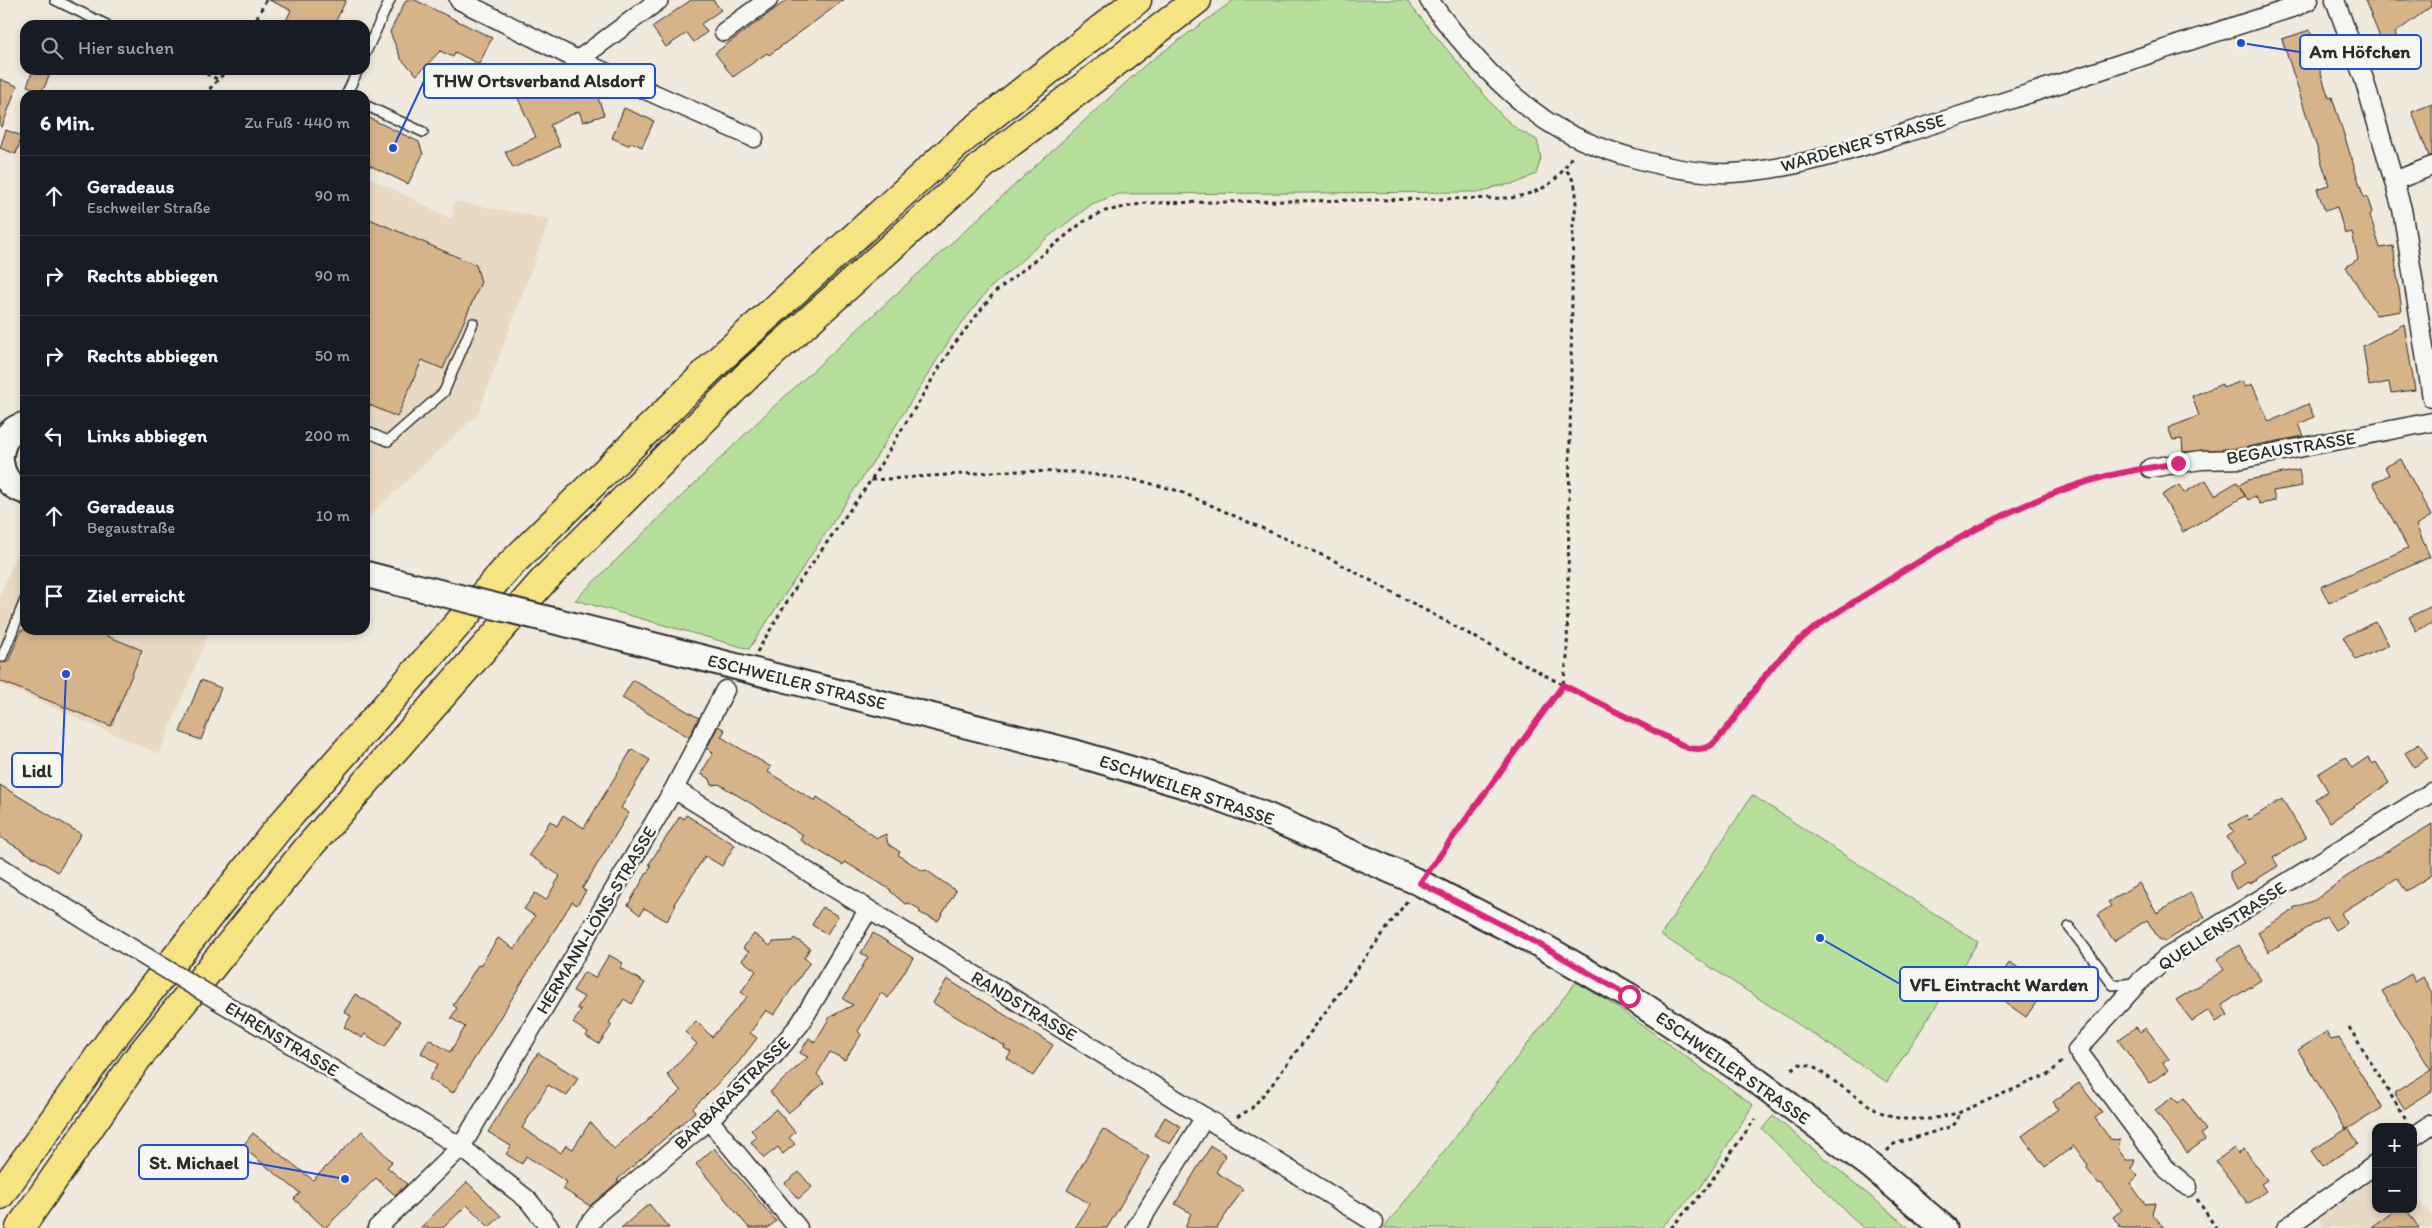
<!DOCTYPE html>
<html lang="de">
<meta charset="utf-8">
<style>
body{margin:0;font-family:Itim,sans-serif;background:#20242c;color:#f1f3f6}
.controls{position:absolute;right:15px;bottom:15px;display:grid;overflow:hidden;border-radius:10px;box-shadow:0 2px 8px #0003}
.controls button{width:45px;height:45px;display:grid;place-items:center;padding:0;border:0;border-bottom:1px solid #363941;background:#171b24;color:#f1f3f6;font:25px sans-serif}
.stop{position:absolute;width:15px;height:15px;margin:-11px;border:4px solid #db2777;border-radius:50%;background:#fff}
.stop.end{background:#db2777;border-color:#fff;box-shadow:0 1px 5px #0008}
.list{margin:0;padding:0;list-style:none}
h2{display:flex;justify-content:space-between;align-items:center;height:65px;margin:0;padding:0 20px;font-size:21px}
h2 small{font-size:16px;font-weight:400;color:#9ea1a6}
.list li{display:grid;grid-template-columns:32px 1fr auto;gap:15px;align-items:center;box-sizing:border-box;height:80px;padding:0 20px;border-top:1px solid #363941}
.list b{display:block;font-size:19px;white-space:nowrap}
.list p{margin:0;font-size:16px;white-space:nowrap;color:#9ea1a6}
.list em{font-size:16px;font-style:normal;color:#9ea1a6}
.icon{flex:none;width:28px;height:28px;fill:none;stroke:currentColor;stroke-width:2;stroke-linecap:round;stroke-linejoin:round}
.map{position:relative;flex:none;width:2432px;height:1228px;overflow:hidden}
.search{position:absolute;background:#171b24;box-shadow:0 2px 8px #0003;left:20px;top:20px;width:350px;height:55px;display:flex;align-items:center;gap:12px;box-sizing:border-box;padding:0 18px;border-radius:15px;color:#9ea1a6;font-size:19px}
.panel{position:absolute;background:#171b24;box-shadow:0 2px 8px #0003;left:20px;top:90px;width:350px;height:545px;border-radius:15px}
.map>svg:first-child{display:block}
.built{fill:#e8d9c4}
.green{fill:#b6df9c;stroke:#708564}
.building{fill:#d7b389;stroke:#2b2b2b}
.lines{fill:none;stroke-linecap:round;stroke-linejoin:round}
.lane-casing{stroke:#2b2b2b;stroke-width:12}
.street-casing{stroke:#2b2b2b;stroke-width:21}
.secondary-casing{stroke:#2b2b2b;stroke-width:29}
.highway-casing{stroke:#2b2b2b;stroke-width:31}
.path{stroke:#2b2b2b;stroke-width:3;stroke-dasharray:4 4;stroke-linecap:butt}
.lane{stroke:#f6f6f2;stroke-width:9}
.street{stroke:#f6f6f2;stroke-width:18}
.secondary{stroke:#f6f6f2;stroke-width:25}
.highway{stroke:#f6e381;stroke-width:28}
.street-bridge-casing{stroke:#2b2b2b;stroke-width:21;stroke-linecap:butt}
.secondary-bridge-casing{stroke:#2b2b2b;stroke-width:29;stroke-linecap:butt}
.street-bridge{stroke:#f6f6f2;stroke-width:18}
.secondary-bridge{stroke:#f6f6f2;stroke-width:25}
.route{stroke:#db2777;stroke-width:6}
.labels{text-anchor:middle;stroke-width:5;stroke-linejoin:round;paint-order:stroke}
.street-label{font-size:18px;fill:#2b2b2b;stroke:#f6f6f2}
.leader{fill:none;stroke:#1d4ed8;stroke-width:2}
.callout-dot{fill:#1d4ed8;stroke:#f6f6f2;stroke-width:2}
.callout{fill:#f6f6f2;stroke:#1d4ed8;stroke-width:2}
.callout-label{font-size:19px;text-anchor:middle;font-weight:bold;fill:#2b2b2b}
</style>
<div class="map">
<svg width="2432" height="1228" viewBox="0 0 2432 1228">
<rect width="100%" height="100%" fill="#f0e9dd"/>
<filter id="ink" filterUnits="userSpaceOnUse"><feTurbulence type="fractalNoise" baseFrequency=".02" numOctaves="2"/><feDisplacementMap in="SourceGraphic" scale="10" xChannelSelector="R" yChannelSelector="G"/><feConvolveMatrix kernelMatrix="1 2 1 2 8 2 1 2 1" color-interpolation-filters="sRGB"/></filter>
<g filter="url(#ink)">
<path class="built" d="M365,175L452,219L454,201L550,219L478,414L365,520Z
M25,532V630H210L159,754L0,684V595Z
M2376,1178V1209H2413V1192L2432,1217V1228H2325L2318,1219Z"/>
<path class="green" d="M1234,0H1406L1502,116L1517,129L1537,140L1541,158L1536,174L1517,183L1494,187L1483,192L1118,194L1092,204L1047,238L989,289L954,333L876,457L749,649L575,600L768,412L1145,65Z
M1752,795L1978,942L1887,1082L1661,935Z
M1576,982L1617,1007L1753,1105L1701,1187L1661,1228H1384Z
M1773,1116L1909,1228H1863L1762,1129Z"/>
<path class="building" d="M269,0H346L334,25H284L291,10Z
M406,0H415L492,38L479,64L455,52L453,57L440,51L417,75L401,59L390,32Z
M691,0H713L721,10L701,24L707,32L694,42L687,33L666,47L652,27Z
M787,0H844L769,55L767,53L733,77L715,53Z
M2365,0H2432V6L2395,33L2400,44L2385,50Z
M2310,30L2320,60L2317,61L2323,80L2329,98L2332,97L2364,198L2367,197L2372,212L2370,215L2380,248L2393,246L2402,311L2376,315L2346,267L2358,259L2352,232L2345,234L2337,207L2325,211L2317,189L2329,185L2282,39Z
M33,70H52L42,92L27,86Z
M558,71L570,98L595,89L604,115L583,122L579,111L550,125L560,146L513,168L505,152L536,137L514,90Z
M0,79L17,86L2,127L0,126Z
M2432,104V156H2429L2412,112Z
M624,108L654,121L642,147L633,143L628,145L612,138Z
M365,116L419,142L423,154L408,184L365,163Z
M6,130L22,136L16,154L0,148Z
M365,217L476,265L481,282L443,369L422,360L397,417L365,403Z
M2404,324L2415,390L2391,393L2389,382L2369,386L2363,346Z
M2242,381L2245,387L2252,384L2269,422L2308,404L2314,417L2299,424L2304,436L2241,448L2183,452L2182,439L2173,440L2168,428L2199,416L2192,396L2222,384L2223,388Z
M2401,459L2431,516L2416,525L2430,557L2329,603L2321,587L2408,548L2373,483L2389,475L2385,467Z
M2299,470L2302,486L2273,491L2275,501L2260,504L2255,496L2248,500L2240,487L2245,496L2183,532L2162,495L2179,485L2184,493L2206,480L2215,495L2237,482L2239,485L2248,480Z
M2432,606V623L2416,631L2409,617Z
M2376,622L2389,645L2356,660L2343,637Z
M21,630H92L142,650L111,726L0,681V663L8,662Z
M201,680L221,688L201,740L180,732Z
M633,680L699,718L689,737L622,698Z
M718,726L725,730L721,737L771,767L768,772L815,801L817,797L877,838L886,834L888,844L900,852L898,855L923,871L926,870L956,891L938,921L920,913L919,909L909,903L905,904L890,891L891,890L845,862L843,865L800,840L803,835L727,789L719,784L712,785L710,779L701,774L713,753L707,748Z
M2419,744L2428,758L2414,767L2405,753Z
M632,749L650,760L621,808L629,813L582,889L586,891L577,905L572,902L453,1093L429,1079L438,1064L421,1053L429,1039L450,1052L465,1027L451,1018L457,1008L453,1005L478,965L480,966L498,938L515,949L535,916L524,909L535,893L546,900L560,876L529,855L550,821L557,826L563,815L584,828Z
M2345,757L2352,768L2368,757L2373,764L2376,762L2389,783L2330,822L2315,799L2328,791L2318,774Z
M0,785L81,834L58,872L0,837Z
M2282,799L2306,838L2273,858L2278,866L2249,884L2248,882L2236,889L2230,877V872L2244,863L2227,837L2234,832L2229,825L2246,815L2249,820Z
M686,815L735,845L722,866L705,856L674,904L676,905L667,921L644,908L640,915L628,905L651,866L649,864L680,816L684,819Z
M2432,824V875L2406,891L2397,878L2341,913L2347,923L2335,930L2326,917L2268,952L2258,932L2294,910L2293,908L2315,900L2346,877Z
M2139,883L2157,913L2190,893L2205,917L2166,941L2159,939L2147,920L2114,941L2097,915L2111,906L2108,902Z
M822,907L838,916L827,934L812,925Z
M873,933L913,958L888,998L881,993L858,1031L861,1035L845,1060L830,1052L817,1074L824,1083L788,1113L770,1092L808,1057L800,1053L809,1038L815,1042L830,1017L853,1005L843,999L868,957L861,953Z
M754,934L770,946L773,942L792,941L794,938L810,948L804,958L810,962L774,1015L766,1010L750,1033L757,1038L738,1063L693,1108L695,1112L617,1180L619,1181L590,1206L563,1189L567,1182L526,1156L522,1164L506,1154L511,1146L488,1132L538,1053L578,1078L567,1096L548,1085L522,1128L561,1153L566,1145L573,1149L590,1122L614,1149L681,1091L667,1075L697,1044L685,1032L696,1021L712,1037L747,997L741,992L756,971L742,960L749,952L743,948Z
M2239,945L2261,980L2222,1005L2228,1015L2216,1022L2209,1010L2192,1021L2176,1000L2224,970L2217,959Z
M609,955L623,963L620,968L645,983L632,1004L624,999L609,1023L612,1025L599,1044L586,1036L588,1033L573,1023L581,1010L577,1008L584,997L573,991L584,972L595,978Z
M2010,962L2046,988L2026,1017L2006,1003L2016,989L2000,976Z
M2411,974L2415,982L2423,977L2432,993V1091L2404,1109L2394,1093L2431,1070L2382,991Z
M947,979L1053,1045L1033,1076L1007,1058L1011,1052L1004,1048L1005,1046L933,1003Z
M355,994L401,1021L385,1047L365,1034L362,1038L344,1027L351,1016L344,1012Z
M2136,1027L2140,1032L2146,1028L2169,1059L2163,1063L2168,1070L2150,1083L2118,1040Z
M2326,1032L2331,1040L2339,1038L2382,1108L2346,1130L2298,1050Z
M2079,1083L2102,1113L2095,1118L2110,1139L2120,1140L2118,1149L2126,1160H2135L2132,1169L2138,1176L2130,1183L2145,1204L2155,1203L2152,1213L2164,1228H2121L2113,1217L2122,1210L2102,1184L2098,1183L2087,1169L2088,1165L2074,1146L2045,1167L2022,1136L2058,1109L2053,1102Z
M2173,1097L2178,1103L2184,1098L2206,1130L2201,1134L2205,1140L2187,1153L2155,1110Z
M776,1109L795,1132L789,1138L795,1144L783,1154L778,1147L764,1158L751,1142L757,1137L751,1130Z
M1165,1117L1181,1127L1170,1144L1154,1135Z
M2348,1128L2358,1144L2322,1166L2311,1151Z
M1103,1129L1149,1157L1107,1228H1075L1090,1204L1067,1190Z
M362,1131L392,1162L387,1167L407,1184L395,1195L376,1178L325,1228L294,1199L300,1193L242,1147L253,1133L313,1180Z
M1211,1146L1226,1155L1216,1172L1243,1189L1217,1228H1185L1191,1213L1175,1204Z
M714,1148L776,1221L768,1228H749L696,1164Z
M2234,1148L2238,1154L2244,1149L2267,1180L2261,1184L2266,1191L2248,1204L2216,1161Z
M799,1172L812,1187L798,1199L785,1183Z
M467,1182L501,1216L489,1227L467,1205L443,1228H420Z
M649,1204L669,1228H621Z
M2397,1209H2406L2419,1228H2371Z"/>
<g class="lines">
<g class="lane-casing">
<path id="lane" d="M55,0L107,25
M365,54L390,0
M346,95L358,70
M365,105L423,132
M365,431L388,441L444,392L473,323
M2,657L25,600
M2069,927L2113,985L2135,983"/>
</g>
<g class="street-casing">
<path id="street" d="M459,0L578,60L754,138
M1429,0C1461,44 1500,89 1545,120C1589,150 1679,175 1732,173C1809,169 1885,138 1959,116C2071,81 2183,42 2295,7L2309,0
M2335,0L2364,79L2402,209L2432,398
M724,32L768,0
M578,60L659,0
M2394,181L2432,166
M2150,468L2201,460L2242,459L2432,422
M674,789L1374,1222
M0,867L116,939
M274,1034L461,1147L528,1200L550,1228
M709,1120L798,1228
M2413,1137L2432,1124
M2188,1187L2164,1167L2077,1050L2138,983L2166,958L2432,792
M377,1228L461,1147L674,789L725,690
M586,1228L599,1212L709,1120L775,1054L800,1024L868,910
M1136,1228L1205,1117
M2286,1228L2376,1164"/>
</g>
<g class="secondary-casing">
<path id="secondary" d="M0,458C2,476 8,486 25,491
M0,458C2,442 8,429 25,425
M365,574L388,580
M616,636L1072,752L1187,786L1267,816L1420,883L1537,943L1629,996L1757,1081L1871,1166L1944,1228"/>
</g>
<g class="highway-casing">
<path id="highway" d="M0,1195L110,1041L277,830L507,568L724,355L964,138L1137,0
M20,1228L137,1059L307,849L544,580L748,375L992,157L1197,0"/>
</g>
<path class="path" d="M253,25L266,0
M199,70L219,80
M204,95L227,70
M871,480L1008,471L1074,472L1141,481L1179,491L1333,560L1563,685L1688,748C1697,749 1705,750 1713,744C1723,735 1731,722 1738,711C1753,690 1769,667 1788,649C1814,625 1845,607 1875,589C1952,540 2044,486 2135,471
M757,652L797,585L871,480L952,347L994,293L1083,222L1105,211L1146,203L1511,198C1544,191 1557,184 1573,154
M1433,866L1563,685L1567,658L1573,225C1576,205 1581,185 1565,169
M2349,1027L2406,1120
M1792,1069L1800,1064L1812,1066L1877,1111L1901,1119H1931L1958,1113L2049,1074L2063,1061
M1237,1117L1251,1109L1271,1086L1407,901
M1887,1151L1894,1144L1953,1126L1958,1119V1113
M2197,1199L2216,1228
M1671,1228L1704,1191L1755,1119"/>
<use href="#lane" class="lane"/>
<use href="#street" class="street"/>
<use href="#secondary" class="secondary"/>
<use href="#highway" class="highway"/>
<g class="street-bridge-casing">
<path id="street-bridge" d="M116,939L274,1034"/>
</g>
<g class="secondary-bridge-casing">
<path id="secondary-bridge" d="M388,580L616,636"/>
</g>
<use href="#street-bridge" class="street-bridge"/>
<use href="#secondary-bridge" class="secondary-bridge"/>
</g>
</g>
<g class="lines" filter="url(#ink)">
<path class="route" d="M1629,996L1537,943L1420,883L1563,685L1688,748C1697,749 1702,750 1710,746C1724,738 1759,682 1773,666C1802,633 1839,611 1876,588C1943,546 2019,501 2096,479C2123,471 2151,468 2178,463"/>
</g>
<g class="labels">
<g class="street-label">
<text transform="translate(1863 143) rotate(-16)" y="6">WARDENER STRASSE</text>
<text transform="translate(2291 448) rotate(-9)" y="6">BEGAUSTRASSE</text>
<text transform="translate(797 682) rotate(14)" y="6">ESCHWEILER STRASSE</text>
<text transform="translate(1187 790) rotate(19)" y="6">ESCHWEILER STRASSE</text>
<text transform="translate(596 920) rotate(-59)" y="6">HERMANN-LÖNS-STRASSE</text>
<text transform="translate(2222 926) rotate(-33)" y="6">QUELLENSTRASSE</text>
<text transform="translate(1024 1006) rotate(31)" y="6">RANDSTRASSE</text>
<text transform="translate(282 1039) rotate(31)" y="6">EHRENSTRASSE</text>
<text transform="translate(1733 1068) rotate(35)" y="6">ESCHWEILER STRASSE</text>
<text transform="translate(732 1093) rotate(-44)" y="6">BARBARASTRASSE</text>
</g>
</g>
<path class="leader" d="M2241 43L2300 52M393 148L424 81M66 674L62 770M1820 938L1900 984M345 1179L248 1162"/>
<g class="callout-dot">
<circle cx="2241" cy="43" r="5"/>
<circle cx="393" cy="148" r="5"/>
<circle cx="66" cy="674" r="5"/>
<circle cx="1820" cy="938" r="5"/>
<circle cx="345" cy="1179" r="5"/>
</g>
<g class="callout">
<rect x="2300" y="35" width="121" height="34" rx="5"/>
<rect x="424" y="64" width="231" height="34" rx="5"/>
<rect x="12" y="753" width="50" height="34" rx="5"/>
<rect x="1900" y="967" width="198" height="34" rx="5"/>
<rect x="139" y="1145" width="109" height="34" rx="5"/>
</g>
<g class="callout-label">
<text x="2360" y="58">Am Höfchen</text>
<text x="539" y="87">THW Ortsverband Alsdorf</text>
<text x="37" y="777">Lidl</text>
<text x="1999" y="991">VFL Eintracht Warden</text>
<text x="194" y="1169">St. Michael</text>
</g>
</svg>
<div class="controls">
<button>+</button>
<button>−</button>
</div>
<div class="stop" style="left:1629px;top:996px"></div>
<div class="stop end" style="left:2178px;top:463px"></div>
<div class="search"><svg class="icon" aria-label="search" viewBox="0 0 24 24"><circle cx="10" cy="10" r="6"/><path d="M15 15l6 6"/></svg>Hier suchen</div>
<section class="panel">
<h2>6 Min.<small>Zu Fuß · 440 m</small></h2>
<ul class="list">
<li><svg class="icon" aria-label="ahead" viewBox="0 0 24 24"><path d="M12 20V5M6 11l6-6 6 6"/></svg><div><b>Geradeaus</b><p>Eschweiler Straße</p></div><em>90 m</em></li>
<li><svg class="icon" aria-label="right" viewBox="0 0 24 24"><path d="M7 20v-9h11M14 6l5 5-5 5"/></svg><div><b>Rechts abbiegen</b></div><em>90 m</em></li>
<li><svg class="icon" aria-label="right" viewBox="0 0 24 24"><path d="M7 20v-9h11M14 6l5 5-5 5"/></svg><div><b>Rechts abbiegen</b></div><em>50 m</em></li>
<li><svg class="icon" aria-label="left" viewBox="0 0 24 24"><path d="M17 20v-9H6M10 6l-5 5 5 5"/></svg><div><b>Links abbiegen</b></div><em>200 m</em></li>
<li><svg class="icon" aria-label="ahead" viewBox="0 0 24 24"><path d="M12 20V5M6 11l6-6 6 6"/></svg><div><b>Geradeaus</b><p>Begaustraße</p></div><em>10 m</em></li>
<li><svg class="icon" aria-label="arrive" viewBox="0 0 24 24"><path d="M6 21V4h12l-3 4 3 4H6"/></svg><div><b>Ziel erreicht</b></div></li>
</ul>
</section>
</div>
